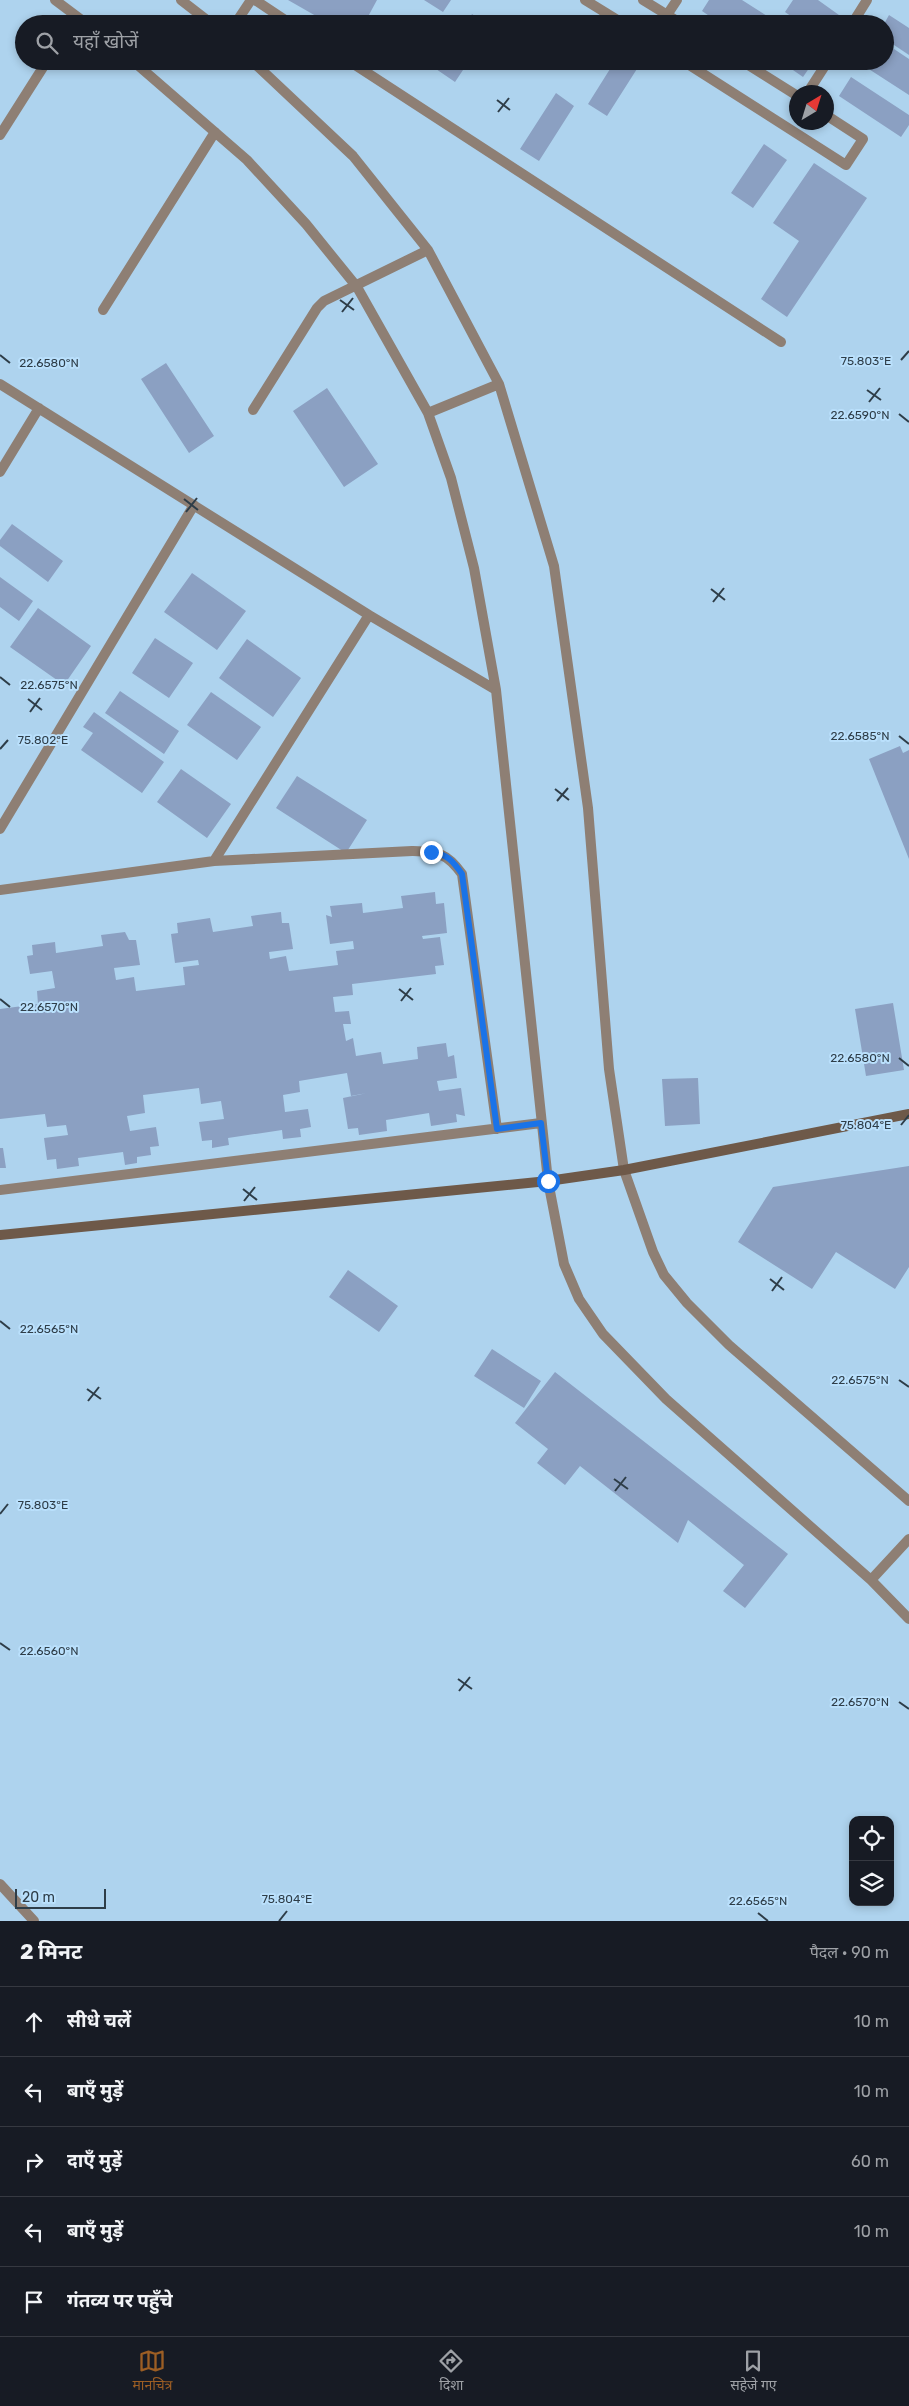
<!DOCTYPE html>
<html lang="hi">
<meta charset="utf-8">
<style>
body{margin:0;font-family:Rubik,"Noto Sans Devanagari",sans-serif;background:#242831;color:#f1f3f6}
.controls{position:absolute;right:15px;bottom:15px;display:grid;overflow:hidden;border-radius:10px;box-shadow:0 2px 8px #0003}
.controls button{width:45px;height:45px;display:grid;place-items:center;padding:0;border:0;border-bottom:1px solid #363941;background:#171b24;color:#f1f3f6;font:25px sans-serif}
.compass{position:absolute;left:789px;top:85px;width:45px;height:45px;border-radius:50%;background:#171b24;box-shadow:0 2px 8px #0003;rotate:38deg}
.scale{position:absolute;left:15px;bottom:12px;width:91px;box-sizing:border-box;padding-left:5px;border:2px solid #2e3d48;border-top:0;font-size:14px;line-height:18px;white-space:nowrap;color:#2e3d48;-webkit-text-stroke:4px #bae0fc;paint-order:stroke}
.stop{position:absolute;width:15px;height:15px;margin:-11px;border:4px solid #1a73e8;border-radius:50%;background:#fff}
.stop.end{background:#1a73e8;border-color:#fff;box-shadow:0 1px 5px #0008}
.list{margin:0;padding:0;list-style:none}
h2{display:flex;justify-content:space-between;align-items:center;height:65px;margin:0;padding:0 20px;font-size:21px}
h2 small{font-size:16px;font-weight:400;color:#9ea1a6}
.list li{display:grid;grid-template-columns:32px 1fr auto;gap:15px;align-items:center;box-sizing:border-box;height:70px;padding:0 20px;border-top:1px solid #363941}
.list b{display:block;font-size:19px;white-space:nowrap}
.list em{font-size:16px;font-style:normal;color:#9ea1a6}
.icon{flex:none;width:28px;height:28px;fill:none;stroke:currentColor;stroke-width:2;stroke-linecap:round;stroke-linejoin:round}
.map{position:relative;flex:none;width:909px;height:1921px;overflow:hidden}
.search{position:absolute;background:#171b24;box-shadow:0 2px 8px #0003;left:15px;right:15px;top:15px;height:55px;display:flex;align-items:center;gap:12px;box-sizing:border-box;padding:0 18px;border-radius:28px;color:#9ea1a6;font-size:19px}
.sheet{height:415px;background:#171b24}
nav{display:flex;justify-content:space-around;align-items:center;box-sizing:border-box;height:70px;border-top:1px solid #363941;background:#171b24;font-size:14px;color:#9ea1a6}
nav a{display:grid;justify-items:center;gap:2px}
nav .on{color:#9c5e24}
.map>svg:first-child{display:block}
.building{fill:#8ba0c2}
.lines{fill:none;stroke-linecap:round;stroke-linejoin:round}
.street{stroke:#8e7f74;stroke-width:10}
.secondary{stroke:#6e5949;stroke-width:10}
.route{stroke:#1a73e8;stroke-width:6}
.ticks{fill:none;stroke:#2e3d48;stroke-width:2}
.ticks-label{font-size:12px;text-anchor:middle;fill:#2e3d48;stroke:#bae0fc;stroke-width:4;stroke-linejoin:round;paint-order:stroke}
</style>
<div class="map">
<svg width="909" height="1921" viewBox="0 0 909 1921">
<rect width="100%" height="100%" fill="#aed3ee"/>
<path class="building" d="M288,0H377L364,24H330Z
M424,0H451L443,12Z
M709,0H742L778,23L721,24L702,11Z
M793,0H818L839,15L833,24H802L785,12Z
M472,14L487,24H466Z
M889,15L909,28V55L885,39V24H884Z
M885,43L909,59V95L861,64L863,61H885Z
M442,61H469L455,82L436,69Z
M615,61H642L607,116L588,104Z
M780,61H814L803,77Z
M851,77L909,115V125L901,137L839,96Z
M556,93L574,106L539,161L520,149Z
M764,144L787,160L753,208L731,193Z
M814,163L867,198L787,317L761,299L799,241L773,223Z
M166,363L214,436L189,453L141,379Z
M327,388L378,464L344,487L293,411Z
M12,524L63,561L48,582L0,546V540Z
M192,573L246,611L217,650L164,612Z
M0,577L33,601L19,621L0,607Z
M38,608L91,646L64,685L10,647Z
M155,638L193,663L169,698L132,673Z
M247,639L301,678L273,717L219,678Z
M120,691L179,731L164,754L105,713Z
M211,692L261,727L237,760L187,725Z
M94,712L164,762L142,793L81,750L93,733L83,727Z
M900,746L903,753L909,750V859L869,759Z
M181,769L231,804L207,838L157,802Z
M297,776L367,820L346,853L276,808Z
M435,892L436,904L444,903L447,933L422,936L423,939L440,937L444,965L435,966L436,974L352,984L353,995L333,997L335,1012L349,1011L351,1024H343L346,1041L353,1038L356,1056L381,1052L383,1064L418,1059L417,1047L446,1043L448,1057L454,1055L457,1078L437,1081L439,1091L461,1088L465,1116L456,1114L457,1122L431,1126L429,1113L386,1120L387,1131L359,1135L358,1128L348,1129L343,1098L367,1093L351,1096L347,1073L299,1081L300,1092L283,1095L285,1112L308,1109L311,1127L300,1129L301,1137L283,1139L282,1130L228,1138L229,1145L212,1148V1140L202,1141L199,1122L224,1119L221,1101L201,1104L199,1088L143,1095L145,1113L127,1116L130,1131L156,1127L159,1146L150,1147L151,1155L137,1157V1163L125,1165L123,1152L78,1158L79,1166L57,1169L56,1159L47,1160L44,1138L68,1135L66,1125L47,1127L45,1114L0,1119V1009L38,1004L37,991L55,988L52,971L30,974L27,956L33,955L32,945L55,942L56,953L103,946L101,935L125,932L129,940H136L140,965L114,968L116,980L134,977L136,991L185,985L183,967L199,965L198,960L175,963L171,934L178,933L177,923L210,918L213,932L253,926L251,916L281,912L282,923H289L293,949L269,952L270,959L286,956L289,971L338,965L336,951L354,949L353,941L330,944L326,915L332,917L330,906L362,903L363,913L403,908L401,896Z
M893,1003L904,1070L866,1076L855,1009Z
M698,1078L700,1124L665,1126L662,1079Z
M0,1148H3L6,1168H0Z
M909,1166V1267L895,1289L836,1252L812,1289L738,1242L773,1187Z
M348,1270L398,1306L379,1332L329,1297Z
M492,1349L541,1381L524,1408L474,1376Z
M555,1372L788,1554L745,1608L723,1591L744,1565L688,1520L678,1543L580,1466L565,1485L537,1463L548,1449L515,1423Z"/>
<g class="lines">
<path class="street" d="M55,0L87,24
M181,0L212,24
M255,0L291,24
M585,0L624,24
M643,0L682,24
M667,15L677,0
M235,24L251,0
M852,24L867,0
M133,61L247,160L306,224L357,287L428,413L451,478L474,568L496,690L548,1181L564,1264L579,1299L603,1334L666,1399L871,1580L909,1619
M252,61L353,156L428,250L499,384L554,566L588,808L609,1069L624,1170L653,1252L664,1275L687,1303L729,1345L909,1501
M349,61L781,342
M683,61L846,165L863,139L826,115
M742,61L796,95
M808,92L828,61
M0,135L47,61
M103,310L215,132
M0,384L369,615L496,690
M253,410L317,308L324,301L428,250
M428,413L499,384
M0,472L39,408
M0,829L194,505
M214,861L369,615
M0,890L214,861L412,851C438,852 446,852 462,874L497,1129
M0,1190L541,1123
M871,1580L909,1539
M0,1884L34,1921"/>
<path class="secondary" d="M0,1235L548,1181L624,1170L909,1114"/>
</g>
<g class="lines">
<path class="route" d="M431,852C447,854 453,861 462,874L497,1129L541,1123L548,1181"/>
</g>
<path class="ticks" d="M497,100L510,110M498,112L509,98M340,300L354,310M342,312L353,298M0,355L10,363M901,360L909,351M867,390L881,400M869,402L880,388M899,414L909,422M184,499L198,510M186,512L197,498M711,589L725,600M713,602L724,588M0,677L10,685M28,699L42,710M30,712L40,698M899,736L909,744M0,749L8,740M555,789L569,800M557,801L568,788M399,989L413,1000M0,999L10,1007M401,1001L411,988M899,1058L909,1066M901,1125L909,1115M243,1189L257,1200M244,1201L255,1187M770,1279L784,1290M772,1291L782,1277M0,1321L10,1329M899,1380L909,1387M87,1389L101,1399M88,1401L99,1387M614,1479L628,1489M615,1491L626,1477M0,1514L8,1504M0,1643L10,1650M458,1679L472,1689M459,1691L470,1677M899,1702L909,1709M758,1913L768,1921M279,1921L287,1911"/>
<g class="ticks-label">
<text x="866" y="365">75.803°E</text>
<text x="49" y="367">22.6580°N</text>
<text x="860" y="419">22.6590°N</text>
<text x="49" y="689">22.6575°N</text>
<text x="860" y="740">22.6585°N</text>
<text x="43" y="744">75.802°E</text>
<text x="49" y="1011">22.6570°N</text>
<text x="860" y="1062">22.6580°N</text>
<text x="866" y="1129">75.804°E</text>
<text x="49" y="1333">22.6565°N</text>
<text x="860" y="1384">22.6575°N</text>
<text x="43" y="1509">75.803°E</text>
<text x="49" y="1655">22.6560°N</text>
<text x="860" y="1706">22.6570°N</text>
<text x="287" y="1903">75.804°E</text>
<text x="758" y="1905">22.6565°N</text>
</g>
</svg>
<div class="controls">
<button><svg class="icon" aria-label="locate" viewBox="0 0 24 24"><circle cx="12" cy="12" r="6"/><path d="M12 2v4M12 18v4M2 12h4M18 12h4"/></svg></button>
<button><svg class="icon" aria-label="layers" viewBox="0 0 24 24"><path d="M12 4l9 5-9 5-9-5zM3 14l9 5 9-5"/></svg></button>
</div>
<svg class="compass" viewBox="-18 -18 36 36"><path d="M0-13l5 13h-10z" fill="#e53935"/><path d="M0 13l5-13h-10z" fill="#9ea1a6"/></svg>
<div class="scale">20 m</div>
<div class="stop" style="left:548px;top:1181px"></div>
<div class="stop end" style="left:431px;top:852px"></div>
<div class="search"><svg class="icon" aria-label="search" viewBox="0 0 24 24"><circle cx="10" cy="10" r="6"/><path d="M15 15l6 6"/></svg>यहाँ खोजें</div>
</div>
<section class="sheet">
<h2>2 मिनट<small>पैदल · 90 m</small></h2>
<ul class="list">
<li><svg class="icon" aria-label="ahead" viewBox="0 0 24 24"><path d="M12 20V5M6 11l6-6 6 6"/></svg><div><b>सीधे चलें</b></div><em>10 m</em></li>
<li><svg class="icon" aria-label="left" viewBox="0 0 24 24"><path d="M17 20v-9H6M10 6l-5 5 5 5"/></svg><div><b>बाएँ मुड़ें</b></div><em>10 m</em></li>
<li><svg class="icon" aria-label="right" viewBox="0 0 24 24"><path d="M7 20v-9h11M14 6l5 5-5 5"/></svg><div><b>दाएँ मुड़ें</b></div><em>60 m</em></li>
<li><svg class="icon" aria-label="left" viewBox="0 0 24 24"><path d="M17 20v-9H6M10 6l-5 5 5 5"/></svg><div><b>बाएँ मुड़ें</b></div><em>10 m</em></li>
<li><svg class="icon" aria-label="arrive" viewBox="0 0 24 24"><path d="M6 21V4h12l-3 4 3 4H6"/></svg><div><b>गंतव्य पर पहुँचे</b></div></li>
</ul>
</section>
<nav>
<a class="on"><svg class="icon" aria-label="map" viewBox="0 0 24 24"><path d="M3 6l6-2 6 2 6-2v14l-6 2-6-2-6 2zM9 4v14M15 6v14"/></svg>मानचित्र</a>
<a><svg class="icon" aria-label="directions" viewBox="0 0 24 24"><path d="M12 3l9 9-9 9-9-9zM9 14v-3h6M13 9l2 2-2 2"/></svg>दिशा</a>
<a><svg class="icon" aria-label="saved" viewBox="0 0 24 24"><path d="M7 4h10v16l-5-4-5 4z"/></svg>सहेजे गए</a>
</nav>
